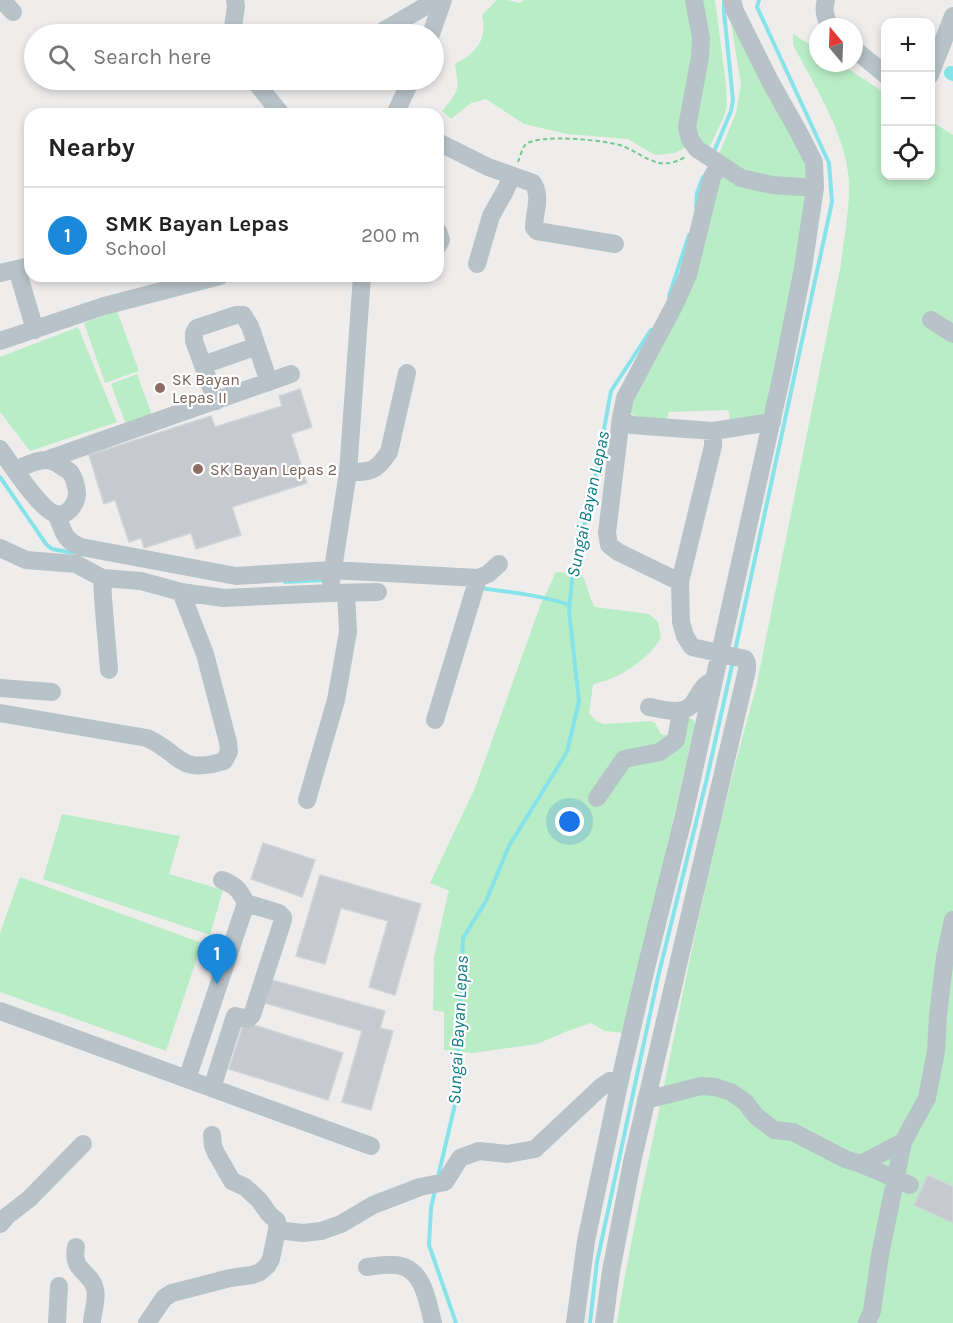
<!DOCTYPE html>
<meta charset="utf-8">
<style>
body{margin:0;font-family:Karla,sans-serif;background:#f6f6f6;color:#222}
.controls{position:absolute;right:18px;top:18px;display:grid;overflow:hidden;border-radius:12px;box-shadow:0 3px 9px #0003}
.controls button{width:54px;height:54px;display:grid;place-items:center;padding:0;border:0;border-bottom:2px solid #e0e0e0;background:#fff;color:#222;font:30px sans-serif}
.compass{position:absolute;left:809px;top:18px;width:54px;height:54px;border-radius:50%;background:#fff;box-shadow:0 3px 9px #0003;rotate:341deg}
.you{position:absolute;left:570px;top:822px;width:21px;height:21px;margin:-15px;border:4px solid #fff;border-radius:50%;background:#1a73e8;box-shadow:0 0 0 9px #1a73e833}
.badge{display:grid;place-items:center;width:39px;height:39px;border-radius:50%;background:#1b89d9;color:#fff;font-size:20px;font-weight:700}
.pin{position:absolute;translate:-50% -50px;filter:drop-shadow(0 2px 3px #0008)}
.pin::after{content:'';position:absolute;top:32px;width:21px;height:18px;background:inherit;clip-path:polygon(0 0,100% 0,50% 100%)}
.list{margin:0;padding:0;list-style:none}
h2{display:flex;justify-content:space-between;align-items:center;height:78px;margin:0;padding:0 24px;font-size:26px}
h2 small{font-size:20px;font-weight:400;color:#767676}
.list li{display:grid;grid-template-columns:39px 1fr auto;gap:18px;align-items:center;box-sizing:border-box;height:96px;padding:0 24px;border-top:2px solid #e0e0e0}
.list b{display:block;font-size:22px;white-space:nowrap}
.list p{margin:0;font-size:20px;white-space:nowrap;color:#767676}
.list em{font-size:20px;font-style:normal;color:#767676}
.icon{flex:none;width:33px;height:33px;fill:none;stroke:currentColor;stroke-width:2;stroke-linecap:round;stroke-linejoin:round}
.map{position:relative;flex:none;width:953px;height:1323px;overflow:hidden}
.search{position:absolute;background:#fff;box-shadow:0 3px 9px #0003;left:24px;top:24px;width:420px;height:66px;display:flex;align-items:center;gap:15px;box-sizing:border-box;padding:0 21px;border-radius:33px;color:#767676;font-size:22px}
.panel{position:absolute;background:#fff;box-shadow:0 3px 9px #0003;left:24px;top:108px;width:420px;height:174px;border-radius:18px}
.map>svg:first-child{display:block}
.green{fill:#b9edc6}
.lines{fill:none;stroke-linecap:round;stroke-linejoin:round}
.stream{stroke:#87e3ea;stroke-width:4}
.canal{stroke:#87e3ea;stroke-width:14}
.building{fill:#c6cacf;stroke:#d0d3d8;stroke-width:1.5}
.path{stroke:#72ca93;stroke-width:2;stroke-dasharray:4.5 3;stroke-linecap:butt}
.minor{stroke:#b7c3c9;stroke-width:18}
.education-dot{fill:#8d6e63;stroke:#fff;stroke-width:2}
.labels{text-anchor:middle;stroke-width:4.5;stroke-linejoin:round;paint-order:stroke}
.education-label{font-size:16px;fill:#785e54;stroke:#fff;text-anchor:start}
.water-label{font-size:18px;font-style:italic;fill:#0f7d85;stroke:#fff}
</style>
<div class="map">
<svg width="953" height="1323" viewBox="0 0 953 1323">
<rect width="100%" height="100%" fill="#efecec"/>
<path class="green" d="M497,0H508L520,3L524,0H685L692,30L695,54L687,147L675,153L655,155L628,139L567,134L524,124L486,99L471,103L451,119L442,111C460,90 459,90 455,64C476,53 488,40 482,15Z
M699,0H715L726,85L727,106L724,116L708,151L701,145L694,127Z
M729,10L799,146L808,171L797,261L765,419L731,423L728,410L669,412L666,422L635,416L631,413L630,404L636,396L666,339L719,154L736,113L741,84Z
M793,34L818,50V63H839L885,93L886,176H930L931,121L953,135V1323H617C629,1245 647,1168 663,1091C690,956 718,821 756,688L841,264C844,236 850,208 849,181C846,134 814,85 793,45Z
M117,311L139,371L105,383L84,323Z
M78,327L117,422L30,451L0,412V357Z
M137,374L152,415L126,425L111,384Z
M556,572L581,574C588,584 588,597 595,607L649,614L658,622L661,638C650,656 630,671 610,679C604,682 599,681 593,685L589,713L596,721L604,724L651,721L655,723L661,734L672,736L684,722L689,718L694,720L695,725L624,1033L605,1031L591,1023L565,1032L537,1044L473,1053L444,1050V1012L433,1010L434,957L448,893L450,891L430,883L475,788L540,606Z
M62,814L180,836L169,874L223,890L210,935L43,879Z
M20,877L202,943L166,1051L0,992V933Z"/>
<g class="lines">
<path class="stream" d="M713,154L731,111L733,100L724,12V1
M696,208L697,193L703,177
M669,296L689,235
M0,477L46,544L52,549L73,553
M285,582L325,580
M479,588C510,592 540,595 570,605
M735,651L832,202L829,163L757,7L759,0
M438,1177L456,1100L463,938L486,901L509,846L567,752L579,701L569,611L574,560L590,505L611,391L651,330
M435,1190L431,1208L429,1245L456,1323
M590,1323L597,1262L658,977L707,778L733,661"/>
<path class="canal" d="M951,73L953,74"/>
</g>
<path class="building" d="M300,389L312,427L291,434L307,483L232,507L241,535L196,549L191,533L144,548L141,538L129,542L115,500L104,504L89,455L211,416L215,427L282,406L279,396Z
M263,843L315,860L302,897L251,879Z
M320,875L421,904L395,995L369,987L388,921L341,908L325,964L296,956Z
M272,980L385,1011L380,1028L393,1031L371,1110L342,1102L362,1031L265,1003Z
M244,1022L343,1053L328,1100L229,1069Z
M928,1175L953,1187V1223L914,1205Z"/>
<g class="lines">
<path class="path" d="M518,162C520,157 522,149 525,145C536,133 611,140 625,147C647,157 660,172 685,157"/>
<path class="minor" d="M2,0L13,12
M694,0L701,38L700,57L687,127L690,139L697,149L741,178L772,185L815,188
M826,0C823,10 825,17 830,27
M383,31L436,0
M232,34L236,6L235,0
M431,34L443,0
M854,49L886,75
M930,75L953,16
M254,80L281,114
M395,114L411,80
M438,142L488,167L533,183C542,197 534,212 534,228L537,231L615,244
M438,231L441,240L438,246
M477,264L491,216L505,191L512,176
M17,269L35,330
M0,273L30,266
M931,320L953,334
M0,341L104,306L220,276
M203,365L257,346
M216,401L194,341V333L197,328L236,315H243L250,326L269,382
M621,417L625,422L632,425L713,431L772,422
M0,449C10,463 41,511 56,514C68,517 76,504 77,494C77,487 74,477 70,472C67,469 62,467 58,464C54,462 51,460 46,460C36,460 24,466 15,470
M49,459L291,374
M348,472C371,472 376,472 389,452L407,373
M56,514C64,531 63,540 81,547L236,576L332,570L478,578L488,574L499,564
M0,548L26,560L76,564L102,578L141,581L181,592L224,598L331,593L378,592
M102,578L103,598L109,670
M331,582L348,472L362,276
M680,582L618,552L609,545L607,533L621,417L625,398L674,306L688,275L712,177L720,164
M0,688L52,692
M649,707C663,709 684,717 694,702C698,696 701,688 708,683H713
M0,713L147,738C182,754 178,775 224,761L229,752L228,742L205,654L181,592
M435,720L478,578
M597,798L624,759L660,752L676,740L681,712
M307,800L336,700L348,632L346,593
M0,1011L371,1146
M187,1079L246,903C240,890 235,885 222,880
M212,1088L235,1016L248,1019L252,1015L283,920V917L279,913L246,903
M646,1100L701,1086L715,1087L731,1092L745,1102L756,1116L774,1130L793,1132L845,1159L861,1164L910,1185
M861,1164L903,1142
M0,1224L7,1216L29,1199L83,1144
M277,1230L303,1233L321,1231L341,1224L373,1205L420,1187L445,1182L460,1158L479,1151L508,1154L535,1149L601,1087L610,1081L620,1080
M76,1247C71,1272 91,1271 95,1289C98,1298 92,1313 92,1323
M367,1267C377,1266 391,1263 401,1266C424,1271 428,1304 433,1323
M57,1323L59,1286
M147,1323L164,1298L172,1293L230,1278L252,1275L260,1272L267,1266L271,1259L277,1230V1221L269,1214L259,1200L245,1187L232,1181L216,1153L213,1146L212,1135
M575,1323L586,1241L620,1080L645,972L684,815L782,374L803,268L815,188L814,162L798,131L771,83L735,11L732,0
M604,1323L611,1271L632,1162L747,670V663L745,659L692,647L685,636L681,622L680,582L713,446V431
M867,1323L872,1311L880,1255L903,1142L927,1098L936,1051L938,1015L945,957L953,920"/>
</g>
<g class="education-dot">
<circle cx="160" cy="388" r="6"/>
<circle cx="198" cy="469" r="6"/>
</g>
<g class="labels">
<g class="education-label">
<text x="172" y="385">SK Bayan<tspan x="172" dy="18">Lepas II</tspan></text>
<text x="210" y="475">SK Bayan Lepas 2</text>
</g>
<g class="water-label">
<text transform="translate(588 504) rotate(-78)" y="6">Sungai Bayan Lepas</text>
<text transform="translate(458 1030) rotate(-87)" y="6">Sungai Bayan Lepas</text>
</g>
</g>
</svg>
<div class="controls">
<button>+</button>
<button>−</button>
<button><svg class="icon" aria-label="locate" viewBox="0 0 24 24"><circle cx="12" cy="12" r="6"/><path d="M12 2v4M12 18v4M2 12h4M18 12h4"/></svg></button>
</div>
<svg class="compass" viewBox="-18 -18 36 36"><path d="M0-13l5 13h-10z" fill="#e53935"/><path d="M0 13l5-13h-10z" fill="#767676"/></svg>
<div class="you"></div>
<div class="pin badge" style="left:217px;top:984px">1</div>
<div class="search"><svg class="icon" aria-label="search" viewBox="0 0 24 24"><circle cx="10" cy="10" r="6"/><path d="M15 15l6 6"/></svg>Search here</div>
<section class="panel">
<h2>Nearby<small></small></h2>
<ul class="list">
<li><span class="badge">1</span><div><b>SMK Bayan Lepas</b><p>School</p></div><em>200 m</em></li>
</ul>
</section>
</div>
